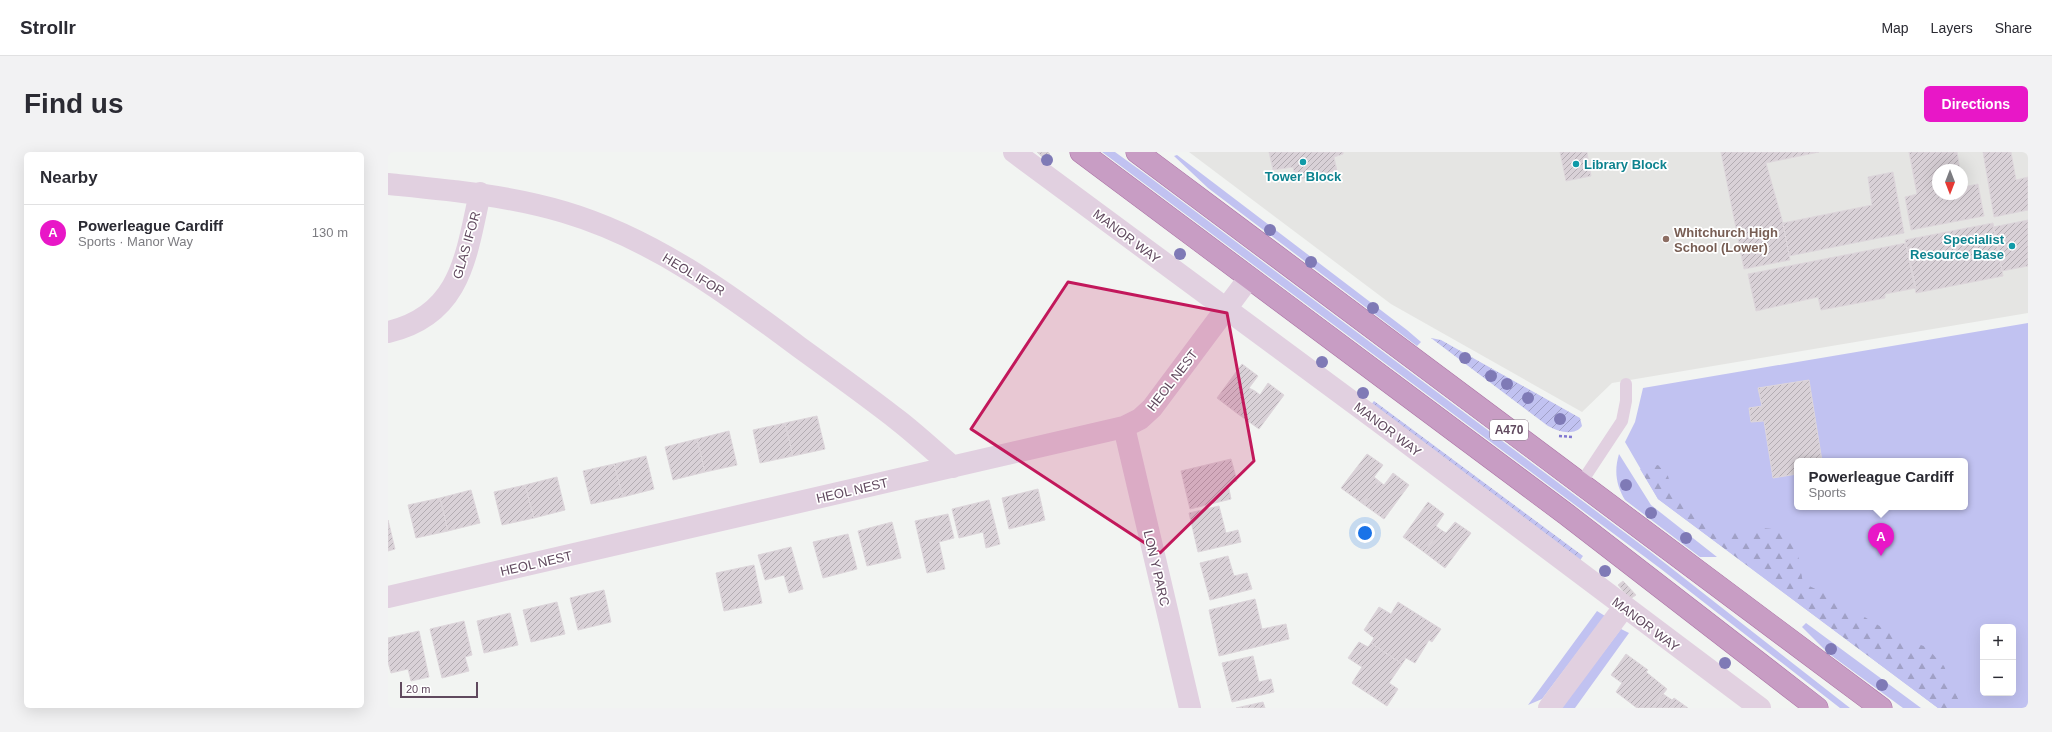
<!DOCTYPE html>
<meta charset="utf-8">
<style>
body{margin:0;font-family:Helvetica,sans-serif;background:#f2f2f3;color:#2b2b33}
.controls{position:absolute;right:12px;bottom:12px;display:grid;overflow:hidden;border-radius:6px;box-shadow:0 4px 16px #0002}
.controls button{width:36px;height:36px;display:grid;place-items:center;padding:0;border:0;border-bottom:1px solid #e1e1e2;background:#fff;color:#2b2b33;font:20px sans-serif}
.compass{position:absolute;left:1544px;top:12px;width:36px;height:36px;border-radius:50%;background:#fff;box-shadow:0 4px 16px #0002;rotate:180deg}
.scale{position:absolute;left:12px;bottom:10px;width:78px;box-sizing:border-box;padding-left:4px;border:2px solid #60495e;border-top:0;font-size:11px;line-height:14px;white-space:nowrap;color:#60495e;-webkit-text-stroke:3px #fff;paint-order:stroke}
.you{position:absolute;left:977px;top:381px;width:14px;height:14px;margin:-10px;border:3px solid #fff;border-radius:50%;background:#1a73e8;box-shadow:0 0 0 6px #1a73e833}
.badge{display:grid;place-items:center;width:26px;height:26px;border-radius:50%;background:#e817c7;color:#fff;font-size:13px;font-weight:700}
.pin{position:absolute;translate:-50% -33px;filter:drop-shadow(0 1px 2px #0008)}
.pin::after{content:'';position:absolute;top:21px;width:14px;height:12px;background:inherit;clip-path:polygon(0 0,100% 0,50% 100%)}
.popup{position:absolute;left:1406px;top:306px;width:174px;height:52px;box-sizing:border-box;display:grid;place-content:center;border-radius:6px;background:#fff;filter:drop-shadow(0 1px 3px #0005);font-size:13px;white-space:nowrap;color:#7c7c81}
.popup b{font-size:15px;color:#2b2b33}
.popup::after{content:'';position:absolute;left:50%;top:100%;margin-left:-8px;border:8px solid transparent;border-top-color:#fff}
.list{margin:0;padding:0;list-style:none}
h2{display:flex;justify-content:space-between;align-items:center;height:52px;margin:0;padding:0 16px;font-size:17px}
h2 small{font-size:13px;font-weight:400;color:#7c7c81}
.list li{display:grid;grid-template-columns:26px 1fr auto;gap:12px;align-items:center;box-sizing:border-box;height:56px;padding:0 16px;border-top:1px solid #e1e1e2}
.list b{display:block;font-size:15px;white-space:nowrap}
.list p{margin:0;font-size:13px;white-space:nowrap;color:#7c7c81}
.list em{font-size:13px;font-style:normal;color:#7c7c81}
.map{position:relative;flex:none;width:1640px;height:556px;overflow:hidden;border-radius:6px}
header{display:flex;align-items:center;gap:24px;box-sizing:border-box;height:56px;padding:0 20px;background:#fff;border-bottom:1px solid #e1e1e2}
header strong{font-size:19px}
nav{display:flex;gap:22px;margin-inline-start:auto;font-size:14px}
.intro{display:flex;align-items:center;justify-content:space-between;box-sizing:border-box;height:96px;padding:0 24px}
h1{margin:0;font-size:28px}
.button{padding:10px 18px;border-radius:6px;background:#e817c7;color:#fff;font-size:14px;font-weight:700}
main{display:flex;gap:24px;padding:0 24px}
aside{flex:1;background:#fff;border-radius:6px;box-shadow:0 4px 16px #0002}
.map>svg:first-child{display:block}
.education{fill:#e5e5e3;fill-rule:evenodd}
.green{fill:#c1c2f1;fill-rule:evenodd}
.forest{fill:url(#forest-firs)}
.garden{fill:url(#garden-furrows)}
.building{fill:url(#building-hatch);stroke:#ddd6db}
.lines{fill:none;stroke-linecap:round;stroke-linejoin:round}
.trunk-casing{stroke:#ac74a6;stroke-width:23}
.path{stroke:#8178d0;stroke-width:2.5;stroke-dasharray:3 2;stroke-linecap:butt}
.service{stroke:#e1d0e0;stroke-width:12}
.minor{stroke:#e1d0e0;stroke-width:22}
.trunk{stroke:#c89dc4;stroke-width:22}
.tree{fill:#7f7ab6}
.marked{fill:#c2185b;fill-opacity:0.2;stroke:#c2185b;stroke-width:3;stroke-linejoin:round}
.culture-dot{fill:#0f9aa8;stroke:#fff;stroke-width:1.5}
.education-dot{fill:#8d6e63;stroke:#fff;stroke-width:1.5}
.labels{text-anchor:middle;stroke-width:3.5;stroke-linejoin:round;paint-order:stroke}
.shield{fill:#fff;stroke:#90808e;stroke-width:1}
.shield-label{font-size:12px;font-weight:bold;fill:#60495e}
.culture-label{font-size:13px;font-weight:bold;fill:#0d838f;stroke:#fff;text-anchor:start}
.education-label{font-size:13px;font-weight:bold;fill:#785e54;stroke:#fff;text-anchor:start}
.street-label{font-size:13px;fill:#60495e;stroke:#fff}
</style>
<header>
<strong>Strollr</strong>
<nav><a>Map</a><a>Layers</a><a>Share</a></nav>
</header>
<div class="intro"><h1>Find us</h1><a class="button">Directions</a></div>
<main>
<aside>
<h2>Nearby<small></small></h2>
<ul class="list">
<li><span class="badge">A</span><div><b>Powerleague Cardiff</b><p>Sports · Manor Way</p></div><em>130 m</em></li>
</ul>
</aside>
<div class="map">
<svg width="1640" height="556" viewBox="0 0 1640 556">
<defs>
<pattern id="forest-firs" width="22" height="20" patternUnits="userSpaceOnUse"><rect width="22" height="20" fill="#c1c2f1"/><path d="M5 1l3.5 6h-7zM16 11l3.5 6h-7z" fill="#a0a0c6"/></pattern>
<pattern id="garden-furrows" width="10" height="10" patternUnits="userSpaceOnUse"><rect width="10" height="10" fill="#c1c2f1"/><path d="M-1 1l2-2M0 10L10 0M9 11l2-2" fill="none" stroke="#a0a0c6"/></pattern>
<pattern id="building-hatch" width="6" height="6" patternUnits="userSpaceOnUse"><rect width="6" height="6" fill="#d9d1d7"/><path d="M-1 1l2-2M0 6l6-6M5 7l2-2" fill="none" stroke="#b3acb2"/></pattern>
</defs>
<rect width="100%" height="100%" fill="#f2f4f2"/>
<path class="education" d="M801,0H1640V161L1224,231L1194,260L1003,152ZM1550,18H1574V42H1550Z"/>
<path class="green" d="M714,0H727L756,21L1264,401L1462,556H1452L1273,417Z
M789,3L1019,178L1033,190L1029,194L820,36L786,4Z
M1640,171V556H1550L1270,347L1237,290L1247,270L1255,236ZM1409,309H1577V355H1409ZM1595,475H1625V541H1595Z
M1231,302L1263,353L1329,405H1312L1237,348C1228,333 1226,319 1231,302Z
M1209,459L1217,464L1154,547L1140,553Z
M1418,471L1533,556H1515L1440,501L1414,475Z
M1233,477L1241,481L1187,556H1173Z"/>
<path class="forest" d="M1270,313L1280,324L1286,345L1328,384C1354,380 1396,363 1408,397C1412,408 1413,420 1415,431L1438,442L1505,482L1538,495L1556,514L1574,556H1550L1270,347L1252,317Z"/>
<path class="garden" d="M1043,186L1053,188L1192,266L1194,274C1186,285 1169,279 1160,274Z
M986,249L1195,404L1189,412L981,255Z"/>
<path class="building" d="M649,0H660L662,2L657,8Z
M881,0H955V2L946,5L949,19L907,28L905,15L885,18Z
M1172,0H1199L1203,24L1178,29Z
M1333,0H1431L1378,11L1395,71L1402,108L1356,117Z
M1521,0H1569L1572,18H1550V42H1574V28L1575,35L1590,32L1596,64L1523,78L1517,45L1529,42Z
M1595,0H1623L1628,28L1640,25V58L1606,65Z
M1505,20L1516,81L1401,104L1395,71L1484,53L1480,25Z
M1640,68V114L1614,119L1605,75Z
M1605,71L1615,124L1528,141L1517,88Z
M1518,91L1528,136L1497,142V146L1433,158L1430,145L1368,159L1360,122Z
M854,212L870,224L861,236L867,239L850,262L829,246Z
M1421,228L1434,309H1409V322L1385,326L1376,269L1363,270L1361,256L1374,254L1370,236Z
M880,231L896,243L871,277L850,262L867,239L872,243Z
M429,264L437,297L405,304L397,271Z
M397,271L405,304L372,311L365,278Z
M341,279L349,313L317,320L309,287Z
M309,287L317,320L285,328L277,295Z
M979,302L995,313L986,325L991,329L975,352L953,336Z
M258,304L266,337L235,345L226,312Z
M843,307L849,329L840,332L843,347L802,357L793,319Z
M226,312L235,345L203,352L195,319Z
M1005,321L1021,333L996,367L975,352L991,329L996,333Z
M169,325L177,358L146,366L137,333Z
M137,333L146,366L114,373L106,340Z
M650,337L657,368L621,377L614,346Z
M83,338L92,371L60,379L52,346Z
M52,346L60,379L28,386L20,353Z
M601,348L612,392L598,396L595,380L571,386L564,357Z
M1040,350L1056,362L1048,374L1053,378L1036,400L1015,385Z
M831,354L838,381L850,378L853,390L810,400L801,361Z
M560,362L566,386L551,390L557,417L539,421L527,369Z
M0,368L7,397L0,399Z
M504,370L513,406L479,414L470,379Z
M1067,370L1083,381L1057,416L1036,400L1053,378L1058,381Z
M460,382L469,417L435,426L425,390Z
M403,395L415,437L401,441L396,423L377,428L370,403Z
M840,404L846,424L859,421L864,437L822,448L812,411Z
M366,413L374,451L336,459L328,421Z
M1235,429L1248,443L1242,447L1230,433Z
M216,438L223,470L190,478L182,446Z
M867,447L874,477L898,472L901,487L831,504L821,458Z
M169,450L177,482L143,490L135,458Z
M1010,450L1053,477L1044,490L1041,488L1027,511L1018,506L1014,512L983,491L986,486L976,478L991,455L1003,462Z
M122,461L130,493L96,501L89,469Z
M76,469L84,503L77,505L81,519L54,526L42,477Z
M31,479L41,525L23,529L20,517L3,521L0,510V486Z
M971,490L980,495L983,491L1014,512L1001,531L1010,537L999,554L964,531L974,515L960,506Z
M1238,502L1260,518L1258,520L1279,537L1264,556H1249L1228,540L1234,531L1223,523Z
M865,504L871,530L883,527L886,540L844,550L834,511Z
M1275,542L1284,548L1286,546L1300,556H1264Z
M875,550L877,556H848Z"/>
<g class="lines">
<g class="trunk-casing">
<path id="trunk" d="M693,0L1178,362L1429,556
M749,0L1493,556"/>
</g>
<path class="path" d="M1171,284L1185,285"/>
<path class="service" d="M1193,331L1234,269L1238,249V232"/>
<path class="minor" d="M626,0L990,269L1372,556
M0,32C60,38 118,43 176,60C264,86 339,141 411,195C444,219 478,243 511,269C529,283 547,300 565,315
M0,180C73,163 78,104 92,41
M736,275L802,556
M0,445L736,275L752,267L764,256L861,126
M1161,556L1236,455"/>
<use href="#trunk" class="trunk"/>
</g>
<g class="tree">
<circle cx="659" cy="8" r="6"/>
<circle cx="882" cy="78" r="6"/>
<circle cx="792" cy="102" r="6"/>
<circle cx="923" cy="110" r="6"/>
<circle cx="985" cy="156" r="6"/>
<circle cx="1077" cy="206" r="6"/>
<circle cx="934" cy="210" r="6"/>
<circle cx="1103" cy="224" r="6"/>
<circle cx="1119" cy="232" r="6"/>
<circle cx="975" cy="241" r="6"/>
<circle cx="1140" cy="246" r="6"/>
<circle cx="1172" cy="267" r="6"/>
<circle cx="1238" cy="333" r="6"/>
<circle cx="1263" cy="361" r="6"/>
<circle cx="1298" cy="386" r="6"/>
<circle cx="1217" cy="419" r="6"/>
<circle cx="1443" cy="497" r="6"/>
<circle cx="1337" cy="511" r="6"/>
<circle cx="1494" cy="533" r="6"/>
</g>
<path class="marked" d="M680,130L839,161L866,309L772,401L583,277Z"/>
<g class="culture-dot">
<circle cx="915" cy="10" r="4"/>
<circle cx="1188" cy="12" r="4"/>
<circle cx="1624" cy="94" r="4"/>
</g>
<circle class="education-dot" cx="1278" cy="87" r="4"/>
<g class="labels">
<rect class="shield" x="1102" y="268" width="38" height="20" rx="3"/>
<g class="shield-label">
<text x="1121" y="282">A470</text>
</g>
<g class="culture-label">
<text x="1196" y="17">Library Block</text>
<text x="915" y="29" text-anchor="middle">Tower Block</text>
<text x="1616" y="92" text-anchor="end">Specialist<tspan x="1616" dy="15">Resource Base</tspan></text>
</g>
<g class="education-label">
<text x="1286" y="85">Whitchurch High<tspan x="1286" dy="15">School (Lower)</tspan></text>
</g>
<g class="street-label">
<text transform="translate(739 84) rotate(37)" y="5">MANOR WAY</text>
<text transform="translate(78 93) rotate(-74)" y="5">GLAS IFOR</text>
<text transform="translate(306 122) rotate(31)" y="5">HEOL IFOR</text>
<text transform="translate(784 228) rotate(-52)" y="5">HEOL NEST</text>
<text transform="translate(1000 277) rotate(37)" y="5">MANOR WAY</text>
<text transform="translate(464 338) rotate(-13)" y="5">HEOL NEST</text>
<text transform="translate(148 411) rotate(-13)" y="5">HEOL NEST</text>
<text transform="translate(769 416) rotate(77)" y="5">LON Y PARC</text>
<text transform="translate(1258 472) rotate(37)" y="5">MANOR WAY</text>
</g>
</g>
</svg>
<div class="controls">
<button>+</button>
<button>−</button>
</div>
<svg class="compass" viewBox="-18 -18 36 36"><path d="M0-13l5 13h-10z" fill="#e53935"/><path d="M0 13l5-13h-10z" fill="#7c7c81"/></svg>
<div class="scale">20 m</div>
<div class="you"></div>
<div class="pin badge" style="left:1493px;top:404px">A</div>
<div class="popup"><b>Powerleague Cardiff</b>Sports</div>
</div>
</main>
